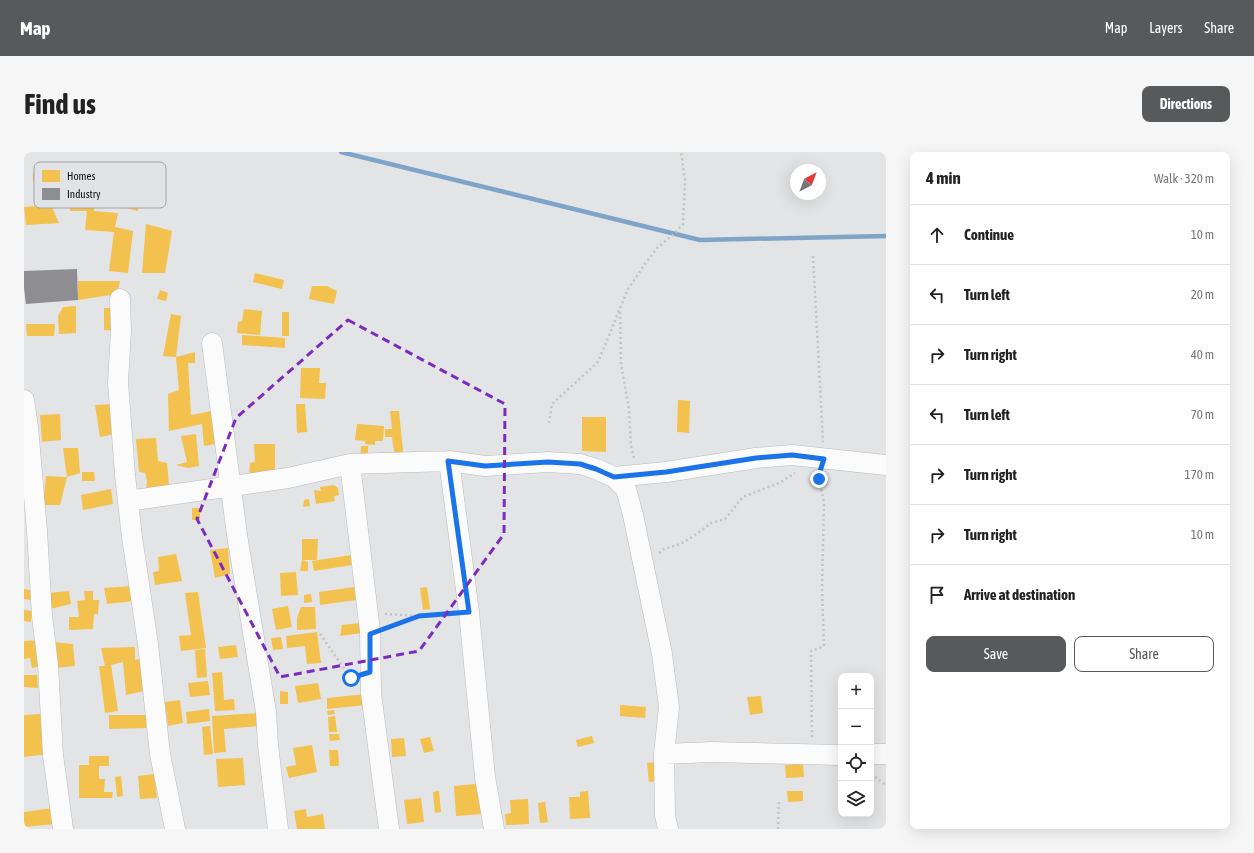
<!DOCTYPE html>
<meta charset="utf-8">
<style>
body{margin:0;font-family:"Asap Condensed",sans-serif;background:#f6f6f6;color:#222}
.controls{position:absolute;right:12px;bottom:12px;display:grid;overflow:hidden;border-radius:8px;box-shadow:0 4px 16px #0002}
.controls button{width:36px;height:36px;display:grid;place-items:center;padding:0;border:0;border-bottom:1px solid #e0e0e0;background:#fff;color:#222;font:20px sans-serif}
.compass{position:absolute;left:766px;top:12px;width:36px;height:36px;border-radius:50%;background:#fff;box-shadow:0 4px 16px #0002;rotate:42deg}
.stop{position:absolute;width:12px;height:12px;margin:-9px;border:3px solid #1a73e8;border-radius:50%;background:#fff}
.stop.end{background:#1a73e8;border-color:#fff;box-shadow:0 1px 4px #0008}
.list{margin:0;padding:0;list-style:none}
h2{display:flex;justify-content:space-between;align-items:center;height:52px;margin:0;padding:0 16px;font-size:17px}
h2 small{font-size:13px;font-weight:400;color:#767676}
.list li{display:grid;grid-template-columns:26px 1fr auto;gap:12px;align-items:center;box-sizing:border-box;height:60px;padding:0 16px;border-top:1px solid #e0e0e0}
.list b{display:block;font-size:15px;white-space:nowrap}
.list em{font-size:13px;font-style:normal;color:#767676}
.actions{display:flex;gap:8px;padding:12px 16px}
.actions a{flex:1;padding:9px 0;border:1px solid #58595a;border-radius:8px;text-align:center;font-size:14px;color:#58595a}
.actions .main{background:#58595a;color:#fff}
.icon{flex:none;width:22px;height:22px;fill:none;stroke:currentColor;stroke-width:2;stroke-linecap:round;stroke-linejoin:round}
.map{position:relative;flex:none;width:862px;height:677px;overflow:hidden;border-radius:8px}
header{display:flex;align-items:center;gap:24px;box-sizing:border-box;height:56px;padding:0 20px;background:#58595a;color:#fff}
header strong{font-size:19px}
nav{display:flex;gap:22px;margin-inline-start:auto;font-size:14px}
.intro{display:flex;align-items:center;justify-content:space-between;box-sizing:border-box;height:96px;padding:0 24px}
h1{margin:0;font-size:28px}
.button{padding:10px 18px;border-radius:8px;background:#58595a;color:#fff;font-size:14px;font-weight:700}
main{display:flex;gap:24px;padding:0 24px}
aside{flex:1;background:#fff;border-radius:8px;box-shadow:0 4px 16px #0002}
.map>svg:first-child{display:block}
.homes{fill:#f2c14e}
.industry{fill:#8d8d92}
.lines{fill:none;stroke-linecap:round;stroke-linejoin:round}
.stream{stroke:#7ea5c8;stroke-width:4.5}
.minor-casing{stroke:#babbbc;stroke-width:21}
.path{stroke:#c2c3c3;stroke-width:2.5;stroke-dasharray:2 3;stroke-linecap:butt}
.minor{stroke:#fbfbfb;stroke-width:20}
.route{stroke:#1a73e8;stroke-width:5}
.marked{fill:none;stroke:#7b2cbf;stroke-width:3;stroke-dasharray:8 5;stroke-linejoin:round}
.key{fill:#e2e3e6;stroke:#a2a3a6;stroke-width:1}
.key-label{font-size:11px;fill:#0d0e0f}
</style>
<header>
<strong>Map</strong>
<nav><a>Map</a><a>Layers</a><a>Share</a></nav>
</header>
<div class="intro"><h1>Find us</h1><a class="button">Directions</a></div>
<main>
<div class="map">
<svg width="862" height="677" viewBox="0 0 862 677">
<rect width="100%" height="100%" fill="#e3e4e5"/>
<path class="homes" d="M9,21H19V29H9Z
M68,28L70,59L94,61L91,75L109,79L104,121L85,119L90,80L61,78L63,59H46V29Z
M104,45L116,48L114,59L102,56Z
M27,53L35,71L2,73L0,55Z
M122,72L148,79L141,121H118Z
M231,121L260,128L258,137L229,130Z
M54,129H96L93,142L54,148Z
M288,134H303L313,139L310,152L285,147Z
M136,138L144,141L142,149L133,147Z
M52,154V181L35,182L34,164L39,155Z
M80,156H94L95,179L80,178Z
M220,157L238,159L236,183L213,181L214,170L218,169Z
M258,160H265V184H258Z
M147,162L157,164L152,205L139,204Z
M2,172H31L30,184H3Z
M218,183L261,186V196L218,193Z
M171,200V211H164L167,263L193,258L197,291L180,294L178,272L145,279L144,242L155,238L152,205Z
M277,216H296L295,231H302L301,247L276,246Z
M654,248L666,249L665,281L653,280Z
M89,252L91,282L76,285L71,253Z
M272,252H281L283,280L273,281Z
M366,259H375L380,309L356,301L370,300L368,285H361V277H368Z
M36,262L37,288L18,290L16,263Z
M558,265H582V300L558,299Z
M333,272L360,274L359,289H351V293L341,292V289L331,288Z
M172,282L175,314L164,316L152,313L163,310L157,284Z
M132,286L134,309L143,311L145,334L122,340L123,329L121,321L115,320L112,287Z
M230,292H251V323L225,324L226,311L231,310Z
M337,294H344V301H352L336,308Z
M39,296H54L56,321L43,325Z
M58,320H70L71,329H58Z
M22,324L43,325L36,353H19Z
M310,333L314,336L315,343L310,344L311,349L292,352L290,338L297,339L296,335Z
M87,337L89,352L59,358L57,343Z
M285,347L286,354L279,355L280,348Z
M168,356H176V368H168Z
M278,387H294L293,408H278Z
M204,396L206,422L191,426L186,398Z
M152,402L158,429L131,433L129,420L135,419L134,405Z
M327,403L328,413L290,419L288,409Z
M278,408L284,410V419H276Z
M272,420L274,443L257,444L256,421Z
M109,434L110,449L83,452L80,436Z
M330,435L332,448L296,453L295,440Z
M403,435L406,457L399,458L396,436Z
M0,437L6,438L7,448L0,447Z
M45,439L47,452L26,457L24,441Z
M60,439H69V448H75L74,462H70L69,477L45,478V465H55L53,449L61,448Z
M174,440L182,496L157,499L155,484L167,483L161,441Z
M287,442L288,450L280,451V443Z
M264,454L268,475L252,478L248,457Z
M277,455H291L292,477L273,478V466Z
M0,458L8,459L7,470L0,469Z
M336,471L338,481L316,484L318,473Z
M293,480L297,511L283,512L281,494L263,496L262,484Z
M257,485L259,497L249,498L247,486Z
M20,488L22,513L8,516L6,506L0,507V489Z
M29,490L49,492L51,514L31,516Z
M212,493L214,505L196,507L194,495Z
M111,495V508L117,507L120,539L102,543L99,510L87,513L94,559L81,561L75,514H81L77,496Z
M181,497L183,525L173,526L171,498Z
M198,520L200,548L210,547L211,558L191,559L188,521Z
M0,523H13L14,536L0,535Z
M184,529L186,543L166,545L164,531Z
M294,531L297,547L274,551L271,534Z
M256,539L264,540V552H256Z
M342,542L343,553L303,557V546Z
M737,544L739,561L726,563L723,545Z
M156,548L159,571L144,574L141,550Z
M596,553L622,555L621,566L596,564Z
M185,557L186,569L163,572L162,560Z
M310,558L311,562L304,563L303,559Z
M234,561L235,574L200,577L202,600L190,601L188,564Z
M18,562L24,602L0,605V563Z
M85,563H122V576L85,577Z
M311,564L313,580H305L304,565Z
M186,574L189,602L180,603L178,575Z
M305,582H315L316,588L306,589Z
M568,584L570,591L554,595L552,588Z
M406,585L410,599L400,601L396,587Z
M380,586L382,604L368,605L367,587Z
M288,593L293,620L265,626L262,615L272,613L269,596Z
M305,598H314L315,614H306Z
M65,604H85V614H75V627H81L80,640H89L88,646H55V613H65Z
M219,606L221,633L194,635L192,607Z
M633,610L636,629L625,630L623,611Z
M779,612L780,625L762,626L761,613Z
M130,622L133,646L116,647L114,624Z
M97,624L99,644L93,645L91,625Z
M452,632L453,642H458L459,662L432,664L430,634Z
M415,639L417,660L411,661L409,640Z
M564,639L566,666L546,667L545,645H556V640Z
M763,639H779V649L764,650Z
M397,646L400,670L383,672L380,648Z
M504,647L505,672L482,673L481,662L487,661L486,648Z
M521,650L524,670L516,671L514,651Z
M29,656L31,672L0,675V660Z
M282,657L283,665L299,662L301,677H273L270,659Z"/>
<path class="industry" d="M53,117L54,148L2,152L0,136V119Z"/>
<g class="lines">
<path class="stream" d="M317,0L676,88L862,84"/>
<g class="minor-casing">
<path id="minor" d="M96,147L97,179L94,230L101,323L108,385L124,492L136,602L151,677
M188,191L213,383L242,560L244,593L254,677
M0,248L4,275L13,379L18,464L24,513L29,603L39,677
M425,309L445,460L461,625L470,677
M326,312L346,479L347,541L365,677
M590,325L642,320L732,306L768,303L862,313
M104,349L264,326L326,312L425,309L461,314L524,310L556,312L572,317L590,325L602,337L609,363L638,502L645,555L640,602L641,663L644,677
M640,602L688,600L817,603
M847,602H862"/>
</g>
<path class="path" d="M789,104L799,290
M596,160L597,212L605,257L607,294L610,306
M525,271L528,252L574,210L604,137L621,112L633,96L650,82L659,72L661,28L657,0
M635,401L640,397L656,392L670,384L687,371L701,367L719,345L755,331L771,321
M361,462L395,464L362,476
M395,464L429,461
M296,482L327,526L331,525
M788,585L787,499L800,494L798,435L800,350L795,327L796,323
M847,622L862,633
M754,677L755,648"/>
<use href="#minor" class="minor"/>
</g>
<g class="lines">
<path class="route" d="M327,526L346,520V482L395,464L445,460L424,309L461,314L524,310L556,312L572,317L590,325L642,320L732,306L768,303L800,307L797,316L795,327"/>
</g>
<path class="marked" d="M324,168L481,252L480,382L395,499L256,525L173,367L212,266Z"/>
<rect x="10" y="10" width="132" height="46" rx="6" class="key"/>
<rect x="18" y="18" width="18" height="12" fill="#f2c14e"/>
<rect x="18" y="36" width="18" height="12" fill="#8d8d92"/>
<g class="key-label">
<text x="43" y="28">Homes</text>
<text x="43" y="46">Industry</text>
</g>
</svg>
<div class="controls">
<button>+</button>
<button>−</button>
<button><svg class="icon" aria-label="locate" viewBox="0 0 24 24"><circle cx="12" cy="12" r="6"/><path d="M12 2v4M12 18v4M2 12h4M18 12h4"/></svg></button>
<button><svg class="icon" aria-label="layers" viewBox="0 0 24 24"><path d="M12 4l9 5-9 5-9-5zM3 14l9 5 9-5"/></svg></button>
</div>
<svg class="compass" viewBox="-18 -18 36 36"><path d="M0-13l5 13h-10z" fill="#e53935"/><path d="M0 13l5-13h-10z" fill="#767676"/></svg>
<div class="stop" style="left:327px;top:526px"></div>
<div class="stop end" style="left:795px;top:327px"></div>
</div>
<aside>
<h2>4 min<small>Walk · 320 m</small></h2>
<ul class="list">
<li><svg class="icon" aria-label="ahead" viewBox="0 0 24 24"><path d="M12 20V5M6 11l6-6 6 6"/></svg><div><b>Continue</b></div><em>10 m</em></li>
<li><svg class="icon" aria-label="left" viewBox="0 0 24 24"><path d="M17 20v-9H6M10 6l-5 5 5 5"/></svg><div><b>Turn left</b></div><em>20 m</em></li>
<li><svg class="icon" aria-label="right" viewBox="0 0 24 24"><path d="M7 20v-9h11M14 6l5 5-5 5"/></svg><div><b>Turn right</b></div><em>40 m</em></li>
<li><svg class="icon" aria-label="left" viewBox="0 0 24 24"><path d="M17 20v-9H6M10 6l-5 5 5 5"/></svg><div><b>Turn left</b></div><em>70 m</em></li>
<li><svg class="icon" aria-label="right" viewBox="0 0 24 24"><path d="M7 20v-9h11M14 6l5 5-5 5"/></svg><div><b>Turn right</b></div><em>170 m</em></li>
<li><svg class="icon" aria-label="right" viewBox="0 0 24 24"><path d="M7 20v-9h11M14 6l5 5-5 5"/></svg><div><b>Turn right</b></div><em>10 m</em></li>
<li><svg class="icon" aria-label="arrive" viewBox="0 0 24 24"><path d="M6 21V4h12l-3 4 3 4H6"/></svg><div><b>Arrive at destination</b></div></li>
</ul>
<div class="actions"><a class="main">Save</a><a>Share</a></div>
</aside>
</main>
